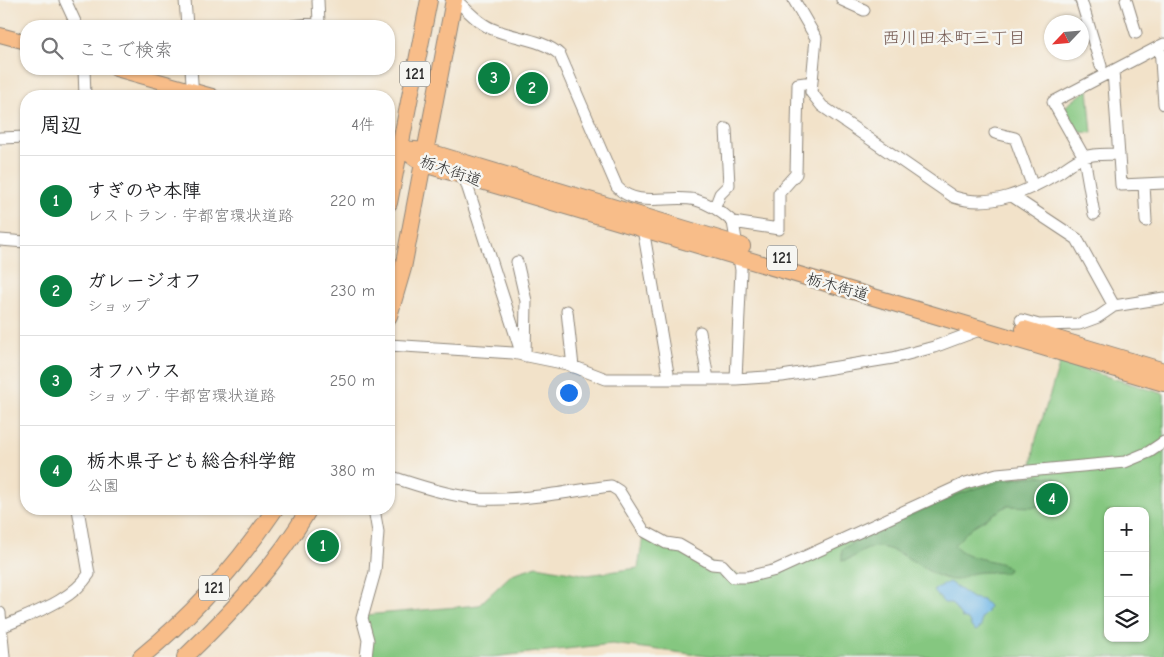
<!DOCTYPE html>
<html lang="ja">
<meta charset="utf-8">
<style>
body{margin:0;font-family:"Comic Neue","Klee One",sans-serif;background:#f2f2f2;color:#202124}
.controls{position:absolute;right:15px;bottom:15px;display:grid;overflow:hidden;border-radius:10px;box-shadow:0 1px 4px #0004}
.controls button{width:45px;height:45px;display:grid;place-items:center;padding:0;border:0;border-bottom:1px solid #e0e0e0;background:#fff;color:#202124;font:25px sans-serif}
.compass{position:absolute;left:1044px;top:15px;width:45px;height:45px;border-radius:50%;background:#fff;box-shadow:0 1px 4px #0004;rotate:244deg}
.you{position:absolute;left:568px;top:392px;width:18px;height:18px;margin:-12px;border:4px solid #fff;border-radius:50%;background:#1a73e8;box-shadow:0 0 0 8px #1a73e833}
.badge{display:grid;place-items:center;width:32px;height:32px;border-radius:50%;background:#0b8043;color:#fff;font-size:16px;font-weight:700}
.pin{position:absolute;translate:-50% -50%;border:2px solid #fff;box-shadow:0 1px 5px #0006}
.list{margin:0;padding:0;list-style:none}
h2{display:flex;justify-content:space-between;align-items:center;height:65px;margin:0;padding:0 20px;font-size:21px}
h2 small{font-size:16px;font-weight:400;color:#757577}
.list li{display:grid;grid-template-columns:32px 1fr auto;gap:15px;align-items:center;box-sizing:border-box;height:90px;padding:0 20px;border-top:1px solid #e0e0e0}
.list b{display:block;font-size:19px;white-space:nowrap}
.list p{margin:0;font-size:16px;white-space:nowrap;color:#757577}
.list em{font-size:16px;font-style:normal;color:#757577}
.icon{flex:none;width:28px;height:28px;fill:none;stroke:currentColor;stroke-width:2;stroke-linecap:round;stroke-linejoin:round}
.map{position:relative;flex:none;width:1164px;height:657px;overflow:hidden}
.search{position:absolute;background:#fff;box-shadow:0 1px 4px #0004;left:20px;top:20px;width:375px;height:55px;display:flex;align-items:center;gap:12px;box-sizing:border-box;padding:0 18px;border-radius:20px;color:#757577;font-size:19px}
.panel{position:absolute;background:#fff;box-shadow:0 1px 4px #0004;left:20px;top:90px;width:375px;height:425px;border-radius:20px}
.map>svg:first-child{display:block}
.green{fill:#85c780;stroke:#587956;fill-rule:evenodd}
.forest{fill:#6cac6e;stroke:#4c6c4c}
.water{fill:#6db5e5;stroke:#4c7088}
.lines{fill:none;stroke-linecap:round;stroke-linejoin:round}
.minor-casing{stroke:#8e867a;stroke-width:13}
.major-casing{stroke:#8e867a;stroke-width:16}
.highway-casing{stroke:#8e867a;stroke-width:18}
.minor{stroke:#fff;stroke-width:11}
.major{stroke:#f8bd89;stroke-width:14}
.highway{stroke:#f8bd89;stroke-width:16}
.labels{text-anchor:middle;stroke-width:5;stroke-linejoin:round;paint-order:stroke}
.shield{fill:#f6f6f2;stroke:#686867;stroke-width:1}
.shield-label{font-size:15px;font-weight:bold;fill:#2b2b2b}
.street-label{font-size:16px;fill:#2b2b2b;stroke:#f6f6f2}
.neighbourhood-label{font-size:18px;fill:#735850;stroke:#f6f6f2}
</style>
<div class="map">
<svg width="1164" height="657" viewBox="0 0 1164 657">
<rect width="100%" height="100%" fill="#f6f6f2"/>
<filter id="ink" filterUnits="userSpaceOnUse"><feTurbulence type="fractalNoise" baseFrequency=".02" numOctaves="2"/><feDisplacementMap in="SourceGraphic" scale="10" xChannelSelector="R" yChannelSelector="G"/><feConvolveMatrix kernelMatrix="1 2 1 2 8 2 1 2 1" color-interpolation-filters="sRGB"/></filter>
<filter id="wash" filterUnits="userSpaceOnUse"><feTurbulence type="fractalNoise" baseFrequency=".0096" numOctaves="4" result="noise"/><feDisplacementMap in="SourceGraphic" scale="20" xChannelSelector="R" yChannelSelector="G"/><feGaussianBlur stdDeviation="1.12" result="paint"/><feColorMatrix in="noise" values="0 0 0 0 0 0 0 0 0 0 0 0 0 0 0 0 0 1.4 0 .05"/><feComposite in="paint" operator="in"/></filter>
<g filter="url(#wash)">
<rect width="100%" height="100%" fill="#f2e2c9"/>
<path class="green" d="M1088,89L1092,133L1080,132L1062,109Z
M1060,362L1164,394V657H714L612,644L492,657H368L365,615L479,605L512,574L537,566L587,575L638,568L643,537L668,548H680L752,581L968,487L998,479L1031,475L1035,442ZM1108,511H1145V638H1108Z"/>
<path class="forest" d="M1039,476C1047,476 1060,478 1064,484L1060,499L1047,505L1034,507L1007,506L972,527L954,545C969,561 990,558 1007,566L1009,570L1005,573C993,572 981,571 970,574C965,576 960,580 956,580C929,580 906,548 877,547C864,547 855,559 842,561V549L876,530L959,494L1003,480Z"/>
<path class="water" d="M949,582L972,598L983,600L989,606L987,612L981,618V627L976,631L972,628L968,620L962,618L951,603H944L933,590Z"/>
</g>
<g filter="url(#ink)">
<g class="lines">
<g class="minor-casing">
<path id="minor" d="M65,0L77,26
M185,0L187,26
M456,0C468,11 480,25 495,30C515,38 545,40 560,55L617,187C637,209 670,194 696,200C711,204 722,212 733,222L741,270L736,379
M794,0L816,38L811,92L822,106L954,197C991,209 1026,192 1058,173C1066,168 1076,159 1085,157C1095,153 1109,155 1119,154
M842,0L864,10
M1081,0L1101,66
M1126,0L1136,33
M292,26L319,23L318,0
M1160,46L1164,104
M84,69L85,96
M191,69L193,96
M1113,71L1121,185L1164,183
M995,133L1015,138L1033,187
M0,138L26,137
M464,176L522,355
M1144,184L1146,221
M1012,196L1077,239L1114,306
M715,207L720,194L729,185L726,129
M1094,214L1084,157L1053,102L1164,44
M733,222L779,229V193L796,174L798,84L812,82
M643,229L669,379
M0,240L26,242
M517,262L526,301L525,356
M567,311L573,367
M1021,320L1039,325L1079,324L1098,317L1114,306L1164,298
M700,332L708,379
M389,345L513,353L567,364L606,379H736L782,376L893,358L934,347L982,329
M389,476C419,486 450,496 481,499C524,501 569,491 611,486L619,491L644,531L666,543L679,545L712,564L722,565L733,577H747L776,570L966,483L997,474L1125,462L1149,452L1164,442
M0,613L4,657
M2,627C32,613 71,602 89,574L78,509
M366,657L368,640L362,618L375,572L378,532L374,509"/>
</g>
<g class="major-casing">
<path id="major" d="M0,35L26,42
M116,69L212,96"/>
</g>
<g class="highway-casing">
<path id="highway" d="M401,148L424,164L1164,383
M403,149L426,151L742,246
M389,203L429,0
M389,316L403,268L454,0
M1024,329L1164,371
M141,657C193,615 238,564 275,509
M185,657C231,613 277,564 309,509"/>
</g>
<use href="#minor" class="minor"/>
<use href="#major" class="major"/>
<use href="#highway" class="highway"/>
</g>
</g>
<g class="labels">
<g class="shield">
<rect x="400" y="61.5" width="30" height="25" rx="4"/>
<rect x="767" y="245.5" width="30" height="25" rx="4"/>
<rect x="199" y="575.5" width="30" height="25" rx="4"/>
</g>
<g class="shield-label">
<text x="415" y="79">121</text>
<text x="782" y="263">121</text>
<text x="214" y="593">121</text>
</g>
<g class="street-label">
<text transform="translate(451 170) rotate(19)" y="6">栃木街道</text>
<text transform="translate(838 286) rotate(16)" y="6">栃木街道</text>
</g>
<g class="neighbourhood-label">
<text x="954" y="44">西川田本町三丁目</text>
</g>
</g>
</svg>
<div class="controls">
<button>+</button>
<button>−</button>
<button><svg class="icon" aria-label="layers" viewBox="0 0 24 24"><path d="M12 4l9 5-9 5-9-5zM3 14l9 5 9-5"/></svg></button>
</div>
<svg class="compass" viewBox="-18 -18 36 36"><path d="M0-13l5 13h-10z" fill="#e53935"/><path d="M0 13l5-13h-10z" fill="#757577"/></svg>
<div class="you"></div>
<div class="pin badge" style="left:323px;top:546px">1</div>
<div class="pin badge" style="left:532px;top:88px">2</div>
<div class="pin badge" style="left:494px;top:78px">3</div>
<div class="pin badge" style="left:1052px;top:499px">4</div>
<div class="search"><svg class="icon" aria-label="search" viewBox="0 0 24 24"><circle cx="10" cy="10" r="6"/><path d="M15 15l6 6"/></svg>ここで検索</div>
<section class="panel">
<h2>周辺<small>4件</small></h2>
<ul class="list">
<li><span class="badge">1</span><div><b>すぎのや本陣</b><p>レストラン · 宇都宮環状道路</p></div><em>220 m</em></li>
<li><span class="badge">2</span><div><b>ガレージオフ</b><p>ショップ</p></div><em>230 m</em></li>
<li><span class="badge">3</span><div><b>オフハウス</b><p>ショップ · 宇都宮環状道路</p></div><em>250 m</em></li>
<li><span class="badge">4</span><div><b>栃木県子ども総合科学館</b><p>公園</p></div><em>380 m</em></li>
</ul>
</section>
</div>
